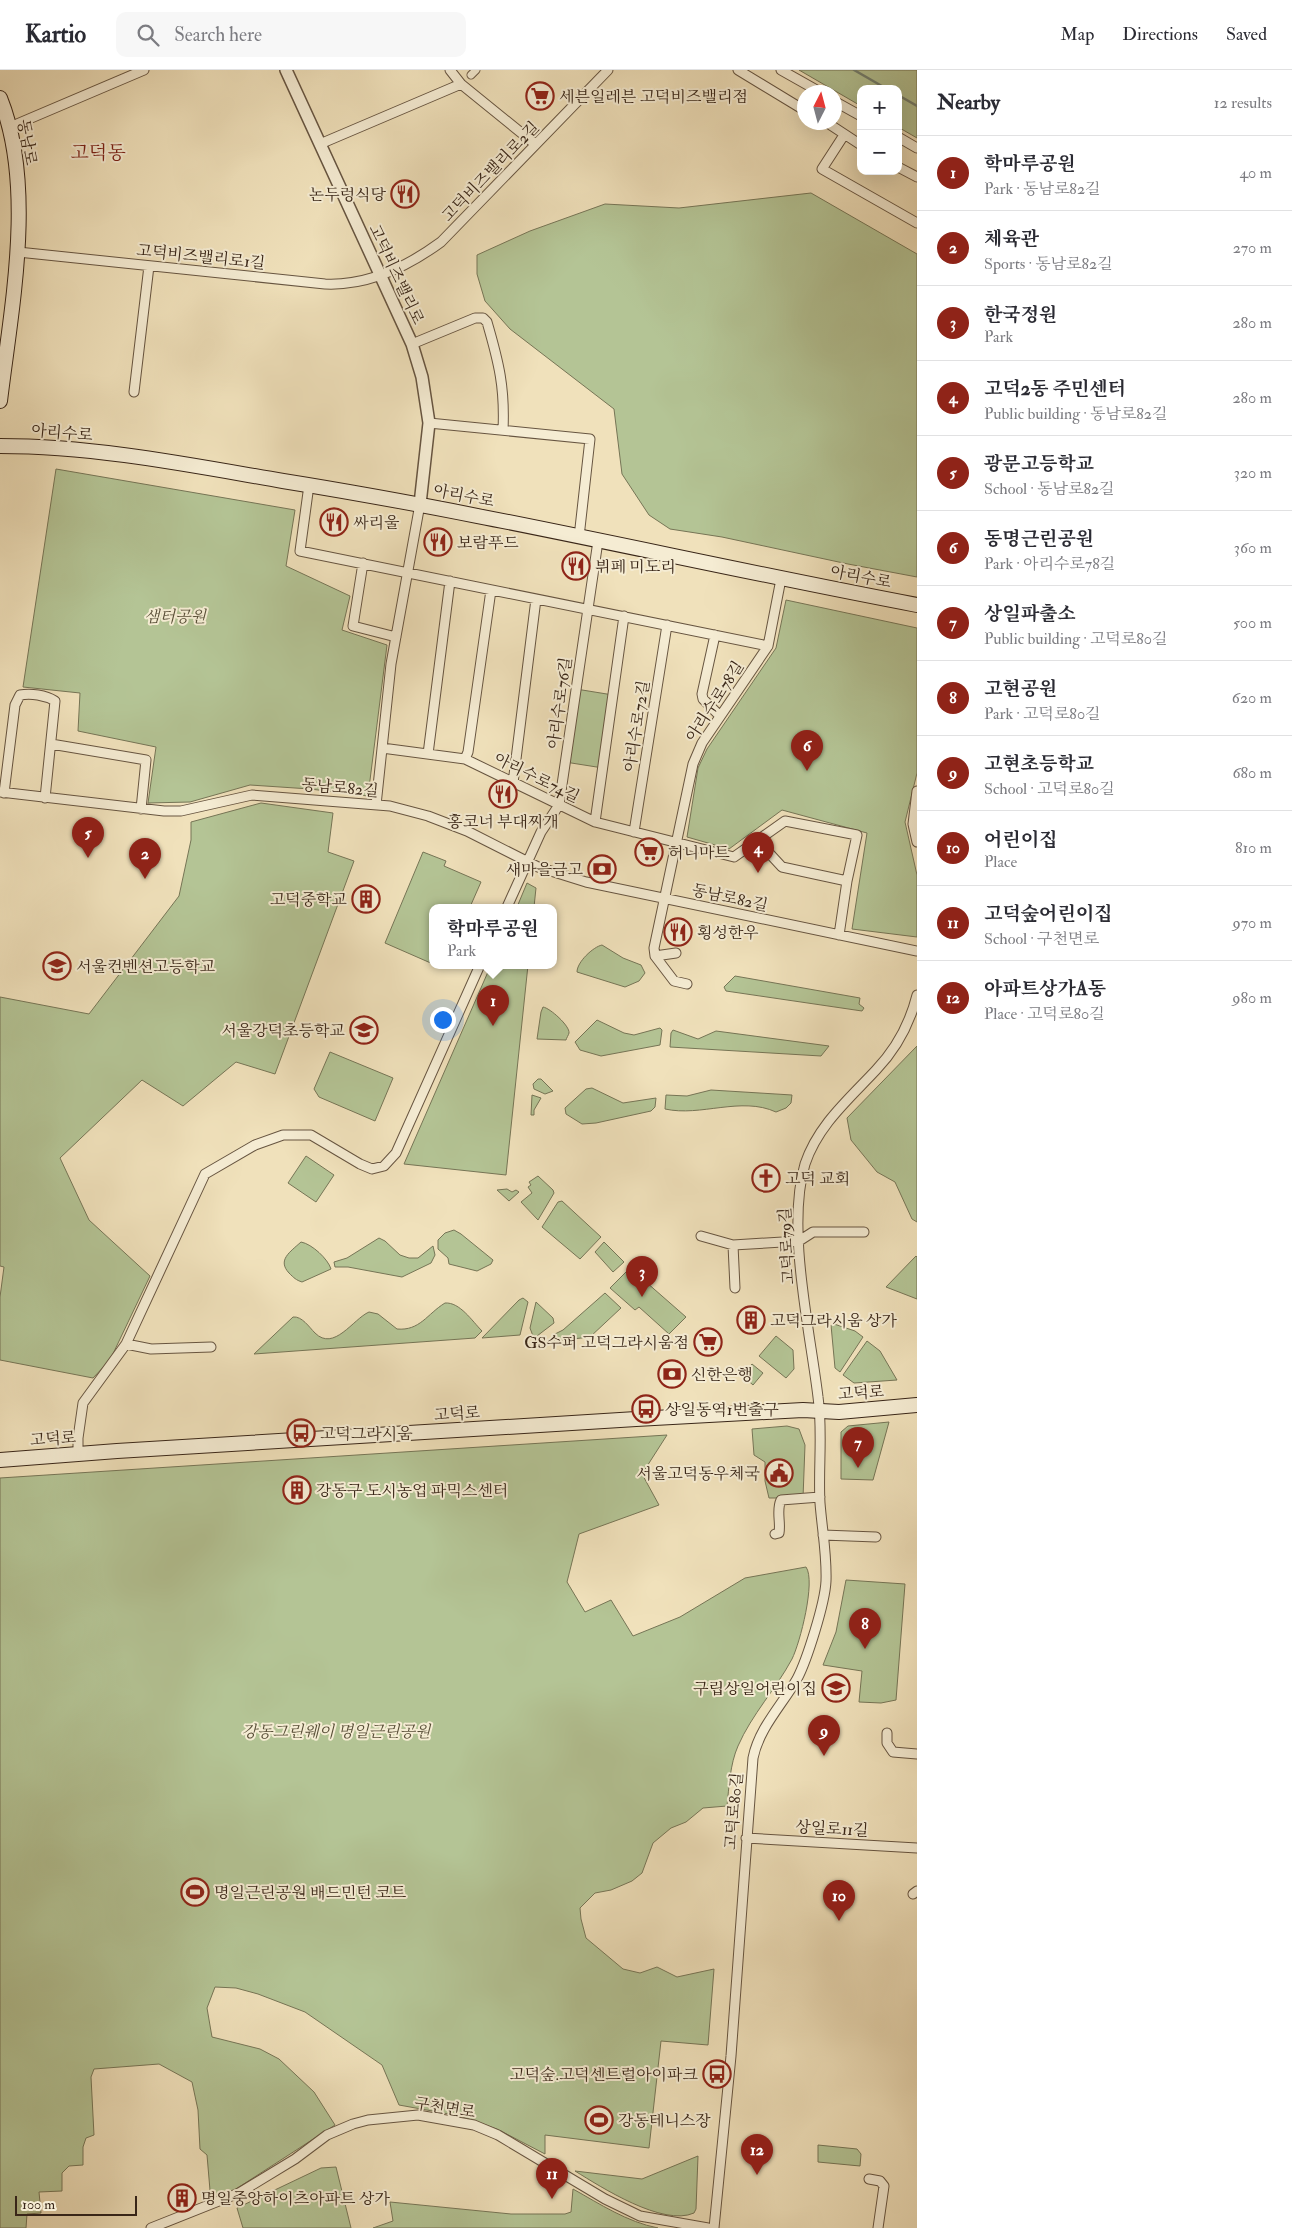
<!DOCTYPE html>
<meta charset="utf-8">
<style>
body{margin:0;font-family:"IM FELL Double Pica","Noto Serif KR",serif;background:#f7f7f7;color:#2b2b33}
.controls{position:absolute;right:15px;top:15px;display:grid;overflow:hidden;border-radius:10px;box-shadow:0 5px 20px #0002}
.controls button{width:45px;height:45px;display:grid;place-items:center;padding:0;border:0;border-bottom:1px solid #e1e1e2;background:#fff;color:#2b2b33;font:25px sans-serif}
.compass{position:absolute;left:797px;top:15px;width:45px;height:45px;border-radius:50%;background:#fff;box-shadow:0 5px 20px #0002;rotate:6deg}
.scale{position:absolute;left:15px;bottom:12px;width:122px;box-sizing:border-box;padding-left:5px;border:2px solid #392618;border-top:0;font-size:14px;line-height:18px;white-space:nowrap;color:#392618;-webkit-text-stroke:4px #f5ecd3;paint-order:stroke}
.you{position:absolute;left:442px;top:949px;width:18px;height:18px;margin:-12px;border:4px solid #fff;border-radius:50%;background:#1a73e8;box-shadow:0 0 0 8px #1a73e833}
.badge{display:grid;place-items:center;width:32px;height:32px;border-radius:50%;background:#8f2418;color:#fff;font-size:16px;font-weight:700}
.pin{position:absolute;translate:-50% -41px;filter:drop-shadow(0 1px 2px #0008)}
.pin::after{content:'';position:absolute;top:26px;width:18px;height:15px;background:inherit;clip-path:polygon(0 0,100% 0,50% 100%)}
.popup{position:absolute;left:429px;top:834px;width:128px;height:65px;box-sizing:border-box;display:grid;place-content:center;border-radius:10px;background:#fff;filter:drop-shadow(0 1px 4px #0005);font-size:16px;white-space:nowrap;color:#7c7c81}
.popup b{font-size:19px;color:#2b2b33}
.popup::after{content:'';position:absolute;left:50%;top:100%;margin-left:-10px;border:10px solid transparent;border-top-color:#fff}
.list{margin:0;padding:0;list-style:none}
h2{display:flex;justify-content:space-between;align-items:center;height:65px;margin:0;padding:0 20px;font-size:21px}
h2 small{font-size:16px;font-weight:400;color:#7c7c81}
.list li{display:grid;grid-template-columns:32px 1fr auto;gap:15px;align-items:center;box-sizing:border-box;height:75px;padding:0 20px;border-top:1px solid #e1e1e2}
.list b{display:block;font-size:19px;white-space:nowrap}
.list p{margin:0;font-size:16px;white-space:nowrap;color:#7c7c81}
.list em{font-size:16px;font-style:normal;color:#7c7c81}
.icon{flex:none;width:28px;height:28px;fill:none;stroke:currentColor;stroke-width:2;stroke-linecap:round;stroke-linejoin:round}
.map{position:relative;flex:none;width:917px;height:2158px;overflow:hidden}
header{display:flex;align-items:center;gap:30px;box-sizing:border-box;height:70px;padding:0 25px;background:#fff;border-bottom:1px solid #e1e1e2}
header strong{font-size:24px}
nav{display:flex;gap:28px;margin-inline-start:auto;font-size:18px}
.search{width:350px;height:45px;background:#f7f7f7;display:flex;align-items:center;gap:12px;box-sizing:border-box;padding:0 18px;border-radius:10px;color:#7c7c81;font-size:19px}
main{display:flex}
aside{flex:1;background:#fff}
.map>svg:first-child{display:block}
.green{fill:#b4c495;stroke:#767556}
.lines{fill:none;stroke-linecap:round;stroke-linejoin:round}
.stream{stroke:#738172;stroke-width:2.5}
.pedestrian-casing{stroke:#675541;stroke-width:9}
.minor-casing{stroke:#675541;stroke-width:11}
.tertiary-casing{stroke:#675541;stroke-width:14}
.secondary-casing{stroke:#392618;stroke-width:16}
.pedestrian{stroke:#f5ecd3;stroke-width:7}
.minor{stroke:#f5ecd3;stroke-width:9}
.tertiary{stroke:#f5ecd3;stroke-width:11}
.secondary{stroke:#f5ecd3;stroke-width:14}
.labels{text-anchor:middle;stroke-width:4;stroke-linejoin:round;paint-order:stroke}
.poi-label{font-size:16px;fill:#392618;stroke:#f5ecd3;text-anchor:start}
.street-label{font-size:16px;fill:#392618;stroke:#f5ecd3}
.park-label{font-size:16px;font-style:italic;fill:#584e37;stroke:#f5ecd3}
.quarter-label{font-size:19px;fill:#7a1f14;stroke:#f5ecd3}
</style>
<header>
<strong>Kartio</strong>
<div class="search"><svg class="icon" aria-label="search" viewBox="0 0 24 24"><circle cx="10" cy="10" r="6"/><path d="M15 15l6 6"/></svg>Search here</div>
<nav><a>Map</a><a>Directions</a><a>Saved</a></nav>
</header>
<main>
<div class="map">
<svg width="917" height="2158" viewBox="0 0 917 2158">
<rect width="100%" height="100%" fill="#f0e1bb"/>
<filter id="stains"><feTurbulence type="fractalNoise" baseFrequency=".004" numOctaves="4"/><feColorMatrix values="0 0 0 0 .2 0 0 0 0 .09 0 0 0 0 .02 0 0 0 .5 -.17"/></filter>
<radialGradient id="worn" r=".72"><stop offset=".6" stop-color="#630" stop-opacity="0"/><stop offset="1" stop-color="#630" stop-opacity=".3"/></radialGradient>
<path class="green" d="M799,0H917V68L898,57V19H861V36Z
M811,123L917,184V507L848,494L722,467L670,459L649,445L622,404L614,339L510,259L485,231L477,204V185L530,161L605,134L679,138Z
M56,399L295,440L286,496L350,526L342,560L387,575L368,726L310,719L250,715L190,732L148,733L156,677L78,661L80,623L23,617Z
M786,530L917,558V703L905,752L917,805V867L852,859L867,763L782,740L729,779L687,767L698,698L707,679L776,578Z
M576,619L613,625L603,698L565,692Z
M261,733L333,743L328,782L354,791L275,1004L236,992L183,1036L142,1010L60,1088L89,1150L150,1206L110,1290L93,1308L0,1290V1227L4,1197L0,1196V927L89,944L179,826L191,770V752Z
M423,782L446,791L444,796L481,812L470,837H433V894L385,873Z
M527,813L536,818L534,837H517Z
M602,875L623,888L641,895L645,903L639,911L625,917L577,902C577,892 593,877 602,875Z
M491,895H528L506,1105L404,1094Z
M735,906L860,928L859,934L864,938L862,941L726,921L724,917Z
M543,937C550,938 570,956 569,963C569,964 566,969 566,970L537,969L541,942Z
M597,950L624,963L634,965L660,958L662,960L660,975L601,986L580,980L575,972Z
M673,960L698,969L716,961L829,976L821,986L670,977L671,963Z
M917,976V1152L912,1149L895,1112L877,1102L851,1070L847,1048Z
M330,982L393,1008L375,1051L319,1027L314,1019Z
M538,1009H541L553,1021L545,1024L534,1019L533,1014Z
M592,1018L623,1033L656,1028L655,1037L651,1041L596,1053L582,1054L566,1044L565,1038L586,1019Z
M711,1020L792,1025L791,1033L786,1038L776,1042C741,1026 701,1047 665,1039L666,1025L687,1026Z
M532,1025L541,1028L534,1040V1045H531Z
M306,1086L334,1105L316,1132L288,1113Z
M538,1106L553,1120L554,1123L538,1150L521,1132L532,1123L528,1117L531,1115L529,1112Z
M507,1119L512,1122L516,1120L519,1122L509,1131L497,1120Z
M562,1131L601,1167L580,1189L542,1157L558,1132Z
M454,1160L461,1164L493,1190L491,1194L477,1201L449,1194L448,1188L438,1179V1170L445,1163Z
M379,1168L385,1171L400,1185L409,1188H418L433,1176L435,1185L431,1193L402,1207L348,1197H335L334,1192L347,1188Z
M301,1172C312,1174 328,1189 331,1199L302,1212C296,1210 294,1208 289,1203C277,1190 290,1182 301,1172Z
M604,1172L624,1192L613,1202L595,1182Z
M916,1186L917,1187V1229L886,1217Z
M630,1198L686,1247L669,1264L639,1237L635,1240L610,1218Z
M605,1223L621,1238L590,1267L555,1271L553,1269L555,1264L563,1260Z
M523,1228L528,1232L520,1265L482,1268L519,1230Z
M536,1232L553,1248L554,1253L537,1266H533L530,1258Z
M445,1233C460,1232 472,1251 482,1261L475,1268L254,1284L293,1247C302,1246 309,1257 315,1263C334,1282 353,1249 369,1242L378,1244L397,1259C420,1261 427,1244 445,1233Z
M834,1254L855,1261L863,1267L840,1302L835,1298L831,1255Z
M776,1266L793,1280L794,1299L786,1308L759,1286Z
M867,1271L880,1281L897,1310L854,1313L843,1305Z
M752,1294L763,1303L753,1315L742,1305Z
M889,1352L873,1410L841,1409V1362L848,1356Z
M787,1356L799,1359L805,1375L803,1428H769L765,1411V1392L754,1385L752,1359Z
M667,1365L642,1404L659,1435L579,1464L567,1512L585,1542L611,1530L633,1566L680,1547L745,1508L806,1497C816,1511 800,1573 792,1589C776,1619 752,1644 738,1676C730,1694 729,1717 727,1736L703,1738L686,1752L671,1758L653,1773L642,1803L632,1811L611,1820L595,1823L580,1838L581,1849L586,1868L623,1899L640,1903L657,1897L677,1907L714,1899L708,1975L661,1971L649,2078L545,2065V2084L497,2059L460,2046L399,2035L382,1995L305,1942L258,1924L236,1918L215,1917L207,1938L212,1967L260,1979L279,1989L314,2022L335,2055L236,2119L211,2132L207,2085L200,2079L198,2040L192,2012L159,1994L94,1999L91,2007L94,2065L86,2068L83,2077V2095L69,2096L62,2103V2121L39,2122L41,2143L27,2144L26,2158H0V1408Z
M846,1510L905,1514L896,1630L881,1633L859,1632L862,1601L823,1595L836,1562Z
M818,2075L857,2079L861,2084L860,2096L818,2092Z
M698,2086L696,2139L694,2143C663,2157 601,2117 575,2101L642,2109Z
M336,2097L351,2158H243L237,2138L321,2098Z
M573,2119C600,2134 627,2152 658,2158H373L393,2151L390,2132L511,2144H565L571,2142Z"/>
<g class="lines">
<path class="stream" d="M854,0L887,19
M898,25L917,36"/>
<g class="pedestrian-casing">
<path id="pedestrian" d="M471,5L476,0"/>
</g>
<g class="minor-casing">
<path id="minor" d="M450,0L461,14L535,74
M738,0L804,40
M781,0L820,22
M834,31L861,46
M826,52L861,75
M10,57L144,0
M844,65L822,99L917,153
M898,67L917,78
M320,74L461,14
M898,97L917,107
M18,182L325,214C368,216 407,197 441,172L608,0
M412,274L475,248H483L487,252C499,293 505,318 503,360
M134,322L149,196
M429,353L590,369L579,467
M309,415L300,481L768,576
M363,493L353,556L396,567
M715,565L702,624L703,629L720,646
M51,674L146,690L141,739
M382,678L465,689L595,752L734,787L785,751L857,765L847,811L839,865
M428,684L450,511
M465,689L468,682L491,520
M513,713L536,529
M917,721L913,754L917,772
M0,722L164,741H181L252,725L390,736L428,746L467,761L538,797L586,812L917,881
M4,723L15,635L20,625C31,623 45,625 55,631L45,728
M376,735L391,594L420,434
M595,752L624,546
M634,762L667,555
M757,770L782,797L847,811
M507,837L541,762L559,735L598,471
M655,886L676,883
M687,914L674,911L655,886L654,878L693,694L702,673L768,576L781,509
M701,1166L733,1175L799,1171L813,1162H864
M733,1175L735,1218
M126,1274L151,1279L211,1277
M78,1384V1368L83,1333L126,1274L205,1104L255,1075L283,1065H311L360,1094L372,1099L384,1096L396,1083L480,895
M775,1464L779,1463C781,1452 776,1440 781,1430L820,1427
M823,1465L876,1467
M887,1663V1673L893,1682L917,1684
M746,1768L917,1778
M913,1824L917,1821
M869,2109L880,2111L884,2116L878,2158
M151,2158L239,2123L295,2089L327,2065L353,2054L368,2050L418,2045L474,2055L498,2065L605,2129L640,2146L708,2158
M714,2158L731,1986L753,1688C759,1658 782,1635 797,1609C807,1590 825,1533 826,1511C827,1485 822,1459 820,1433C818,1398 823,1362 818,1327C810,1260 786,1158 805,1094C818,1055 849,1029 876,1000C896,979 910,953 917,925"/>
</g>
<g class="tertiary-casing">
<path id="tertiary" d="M286,0L412,274L422,307L429,353L420,434"/>
</g>
<g class="secondary-casing">
<path id="secondary" d="M0,28C36,117 11,239 0,331
M0,376C95,376 190,395 283,411C496,445 705,495 917,535
M0,1390L117,1381L636,1349L803,1340L839,1342L917,1335"/>
</g>
<use href="#pedestrian" class="pedestrian"/>
<use href="#minor" class="minor"/>
<use href="#tertiary" class="tertiary"/>
<use href="#secondary" class="secondary"/>
</g>
<defs>
<g id="supermarket-ring" transform="scale(1.4375)"><circle r="9.5" fill="#f5ecd3" stroke="#8f2418" stroke-width="1.5"/><path d="M-6-5.5h2.5l.6 2H6L4.5 2H-2.5L-4.4-4H-6ZM-1.5 3.2a1.3 1.3 0 1 0 .1 0ZM3 3.2a1.3 1.3 0 1 0 .1 0Z" fill="#8f2418"/></g>
<g id="restaurant-ring" transform="scale(1.4375)"><circle r="9.5" fill="#f5ecd3" stroke="#8f2418" stroke-width="1.5"/><path d="M-5-6h1v4h1v-4h1v4h1v-4h1v5L-1.5 .5V6h-2V.5L-5-1ZM5-6V6H3V1.5H1.5Q1.5-4 5-6Z" fill="#8f2418"/></g>
<g id="bank-ring" transform="scale(1.4375)"><circle r="9.5" fill="#f5ecd3" stroke="#8f2418" stroke-width="1.5"/><path d="M-6-4H6V4H-6ZM0-2.3a2.3 2.3 0 1 0 0 4.6a2.3 2.3 0 1 0 0-4.6Z" fill="#8f2418"/></g>
<g id="building-ring" transform="scale(1.4375)"><circle r="9.5" fill="#f5ecd3" stroke="#8f2418" stroke-width="1.5"/><path d="M-4-6H4V6H1V3H-1V6H-4ZM-2.5-4.3h1.7v1.8h-1.7ZM.8-4.3h1.7v1.8H.8ZM-2.5-1h1.7V.8h-1.7ZM.8-1h1.7V.8H.8Z" fill="#8f2418"/></g>
<g id="school-ring" transform="scale(1.4375)"><circle r="9.5" fill="#f5ecd3" stroke="#8f2418" stroke-width="1.5"/><path d="M0-5L7-2L0 1L-7-2ZM-4 1L0 2.5L4 1V4Q0 6-4 4Z" fill="#8f2418"/></g>
<g id="church-ring" transform="scale(1.4375)"><circle r="9.5" fill="#f5ecd3" stroke="#8f2418" stroke-width="1.5"/><path d="M-1.2-6h2.4v3.5h3.3v2.4h-3.3V6h-2.4V-.1h-3.3v-2.4h3.3Z" fill="#8f2418"/></g>
<g id="bus-ring" transform="scale(1.4375)"><circle r="9.5" fill="#f5ecd3" stroke="#8f2418" stroke-width="1.5"/><path d="M-5-6H5V4H4V6H2V4H-2V6H-4V4H-5ZM-3.5-4V0h7V-4ZM-3.5 1.2v1.5H-2V1.2ZM2 1.2v1.5H3.5V1.2Z" fill="#8f2418"/></g>
<g id="civic-ring" transform="scale(1.4375)"><circle r="9.5" fill="#f5ecd3" stroke="#8f2418" stroke-width="1.5"/><path d="M-.6-6.5H3V-4.5H.6V-3L4-1V1h2V6H-6V1h2V-1L-.6-3ZM-1.2 2.5V6h2.4V2.5Z" fill="#8f2418"/></g>
<g id="stadium-ring" transform="scale(1.4375)"><circle r="9.5" fill="#f5ecd3" stroke="#8f2418" stroke-width="1.5"/><path d="M0-5a6.5 5 0 1 0 0 10a6.5 5 0 1 0 0-10ZM-3.5-1.8h7v3.6h-7Z" fill="#8f2418"/></g>
</defs>
<g fill-rule="evenodd">
<use href="#supermarket-ring" x="540" y="26"/>
<use href="#restaurant-ring" x="405" y="124"/>
<use href="#restaurant-ring" x="334" y="452"/>
<use href="#restaurant-ring" x="438" y="472"/>
<use href="#restaurant-ring" x="576" y="496"/>
<use href="#restaurant-ring" x="503" y="724"/>
<use href="#supermarket-ring" x="649" y="782"/>
<use href="#bank-ring" x="602" y="799"/>
<use href="#building-ring" x="366" y="829"/>
<use href="#restaurant-ring" x="678" y="862"/>
<use href="#school-ring" x="57" y="896"/>
<use href="#school-ring" x="364" y="960"/>
<use href="#church-ring" x="766" y="1108"/>
<use href="#building-ring" x="751" y="1250"/>
<use href="#supermarket-ring" x="708" y="1272"/>
<use href="#bank-ring" x="672" y="1304"/>
<use href="#bus-ring" x="646" y="1339"/>
<use href="#bus-ring" x="301" y="1363"/>
<use href="#civic-ring" x="779" y="1403"/>
<use href="#building-ring" x="297" y="1420"/>
<use href="#school-ring" x="836" y="1618"/>
<use href="#stadium-ring" x="195" y="1822"/>
<use href="#bus-ring" x="717" y="2004"/>
<use href="#stadium-ring" x="599" y="2050"/>
<use href="#building-ring" x="182" y="2128"/>
</g>
<g class="labels">
<g class="poi-label">
<text x="559" y="32">세븐일레븐 고덕비즈밸리점</text>
<text x="386" y="130" text-anchor="end">논두렁식당</text>
<text x="353" y="458">싸리울</text>
<text x="457" y="478">보람푸드</text>
<text x="595" y="502">뷔페 미도리</text>
<text x="503" y="757" text-anchor="middle">홍코너 부대찌개</text>
<text x="668" y="788">허니마트</text>
<text x="583" y="805" text-anchor="end">새마을금고</text>
<text x="347" y="835" text-anchor="end">고덕중학교</text>
<text x="697" y="868">횡성한우</text>
<text x="76" y="902">서울컨벤션고등학교</text>
<text x="345" y="966" text-anchor="end">서울강덕초등학교</text>
<text x="785" y="1114">고덕 교회</text>
<text x="770" y="1256">고덕그라시움 상가</text>
<text x="689" y="1278" text-anchor="end">GS수퍼 고덕그라시움점</text>
<text x="691" y="1310">신한은행</text>
<text x="665" y="1345">상일동역1번출구</text>
<text x="320" y="1369">고덕그라시움</text>
<text x="760" y="1409" text-anchor="end">서울고덕동우체국</text>
<text x="316" y="1426">강동구 도시농업 파믹스센터</text>
<text x="817" y="1624" text-anchor="end">구립상일어린이집</text>
<text x="214" y="1828">명일근린공원 배드민턴 코트</text>
<text x="698" y="2010" text-anchor="end">고덕숲.고덕센트럴아이파크</text>
<text x="618" y="2056">강동테니스장</text>
<text x="201" y="2134">명일중앙하이츠아파트 상가</text>
</g>
<g class="street-label">
<text transform="translate(28 72) rotate(80)" y="6">동남로</text>
<text transform="translate(490 101) rotate(-46)" y="6">고덕비즈밸리로2길</text>
<text transform="translate(201 186) rotate(6)" y="6">고덕비즈밸리로1길</text>
<text transform="translate(397 204) rotate(65)" y="6">고덕비즈밸리로</text>
<text transform="translate(62 362) rotate(5)" y="6">아리수로</text>
<text transform="translate(464 425) rotate(11)" y="6">아리수로</text>
<text transform="translate(861 506) rotate(11)" y="6">아리수로</text>
<text transform="translate(714 631) rotate(-57)" y="6">아리수로78길</text>
<text transform="translate(559 633) rotate(-82)" y="6">아리수로76길</text>
<text transform="translate(636 656) rotate(-81)" y="6">아리수로72길</text>
<text transform="translate(537 707) rotate(26)" y="6">아리수로74길</text>
<text transform="translate(340 717) rotate(5)" y="6">동남로82길</text>
<text transform="translate(730 827) rotate(12)" y="6">동남로82길</text>
<text transform="translate(786 1176) rotate(-93)" y="6">고덕로79길</text>
<text transform="translate(861 1322) rotate(-4)" y="6">고덕로</text>
<text transform="translate(457 1343) rotate(-4)" y="6">고덕로</text>
<text transform="translate(53 1368) rotate(-4)" y="6">고덕로</text>
<text transform="translate(733 1741) rotate(-85)" y="6">고덕로80길</text>
<text transform="translate(832 1758) rotate(3)" y="6">상일로11길</text>
<text transform="translate(445 2037) rotate(9)" y="6">구천면로</text>
</g>
<g class="park-label">
<text x="175" y="552">샘터공원</text>
<text x="336" y="1667">강동그린웨이 명일근린공원</text>
</g>
<g class="quarter-label">
<text x="98" y="89">고덕동</text>
</g>
</g>
<rect width="100%" height="100%" filter="url(#stains)"/>
<rect width="100%" height="100%" fill="url(#worn)"/>
</svg>
<div class="controls">
<button>+</button>
<button>−</button>
</div>
<svg class="compass" viewBox="-18 -18 36 36"><path d="M0-13l5 13h-10z" fill="#e53935"/><path d="M0 13l5-13h-10z" fill="#7c7c81"/></svg>
<div class="scale">100 m</div>
<div class="you"></div>
<div class="pin badge" style="left:493px;top:956px">1</div>
<div class="popup"><b>학마루공원</b>Park</div>
<div class="pin badge" style="left:145px;top:809px">2</div>
<div class="pin badge" style="left:642px;top:1227px">3</div>
<div class="pin badge" style="left:758px;top:803px">4</div>
<div class="pin badge" style="left:88px;top:788px">5</div>
<div class="pin badge" style="left:807px;top:701px">6</div>
<div class="pin badge" style="left:858px;top:1398px">7</div>
<div class="pin badge" style="left:865px;top:1579px">8</div>
<div class="pin badge" style="left:824px;top:1686px">9</div>
<div class="pin badge" style="left:839px;top:1851px">10</div>
<div class="pin badge" style="left:552px;top:2129px">11</div>
<div class="pin badge" style="left:757px;top:2105px">12</div>
</div>
<aside>
<h2>Nearby<small>12 results</small></h2>
<ul class="list">
<li><span class="badge">1</span><div><b>학마루공원</b><p>Park · 동남로82길</p></div><em>40 m</em></li>
<li><span class="badge">2</span><div><b>체육관</b><p>Sports · 동남로82길</p></div><em>270 m</em></li>
<li><span class="badge">3</span><div><b>한국정원</b><p>Park</p></div><em>280 m</em></li>
<li><span class="badge">4</span><div><b>고덕2동 주민센터</b><p>Public building · 동남로82길</p></div><em>280 m</em></li>
<li><span class="badge">5</span><div><b>광문고등학교</b><p>School · 동남로82길</p></div><em>320 m</em></li>
<li><span class="badge">6</span><div><b>동명근린공원</b><p>Park · 아리수로78길</p></div><em>360 m</em></li>
<li><span class="badge">7</span><div><b>상일파출소</b><p>Public building · 고덕로80길</p></div><em>500 m</em></li>
<li><span class="badge">8</span><div><b>고현공원</b><p>Park · 고덕로80길</p></div><em>620 m</em></li>
<li><span class="badge">9</span><div><b>고현초등학교</b><p>School · 고덕로80길</p></div><em>680 m</em></li>
<li><span class="badge">10</span><div><b>어린이집</b><p>Place</p></div><em>810 m</em></li>
<li><span class="badge">11</span><div><b>고덕숲어린이집</b><p>School · 구천면로</p></div><em>970 m</em></li>
<li><span class="badge">12</span><div><b>아파트상가A동</b><p>Place · 고덕로80길</p></div><em>980 m</em></li>
</ul>
</aside>
</main>
